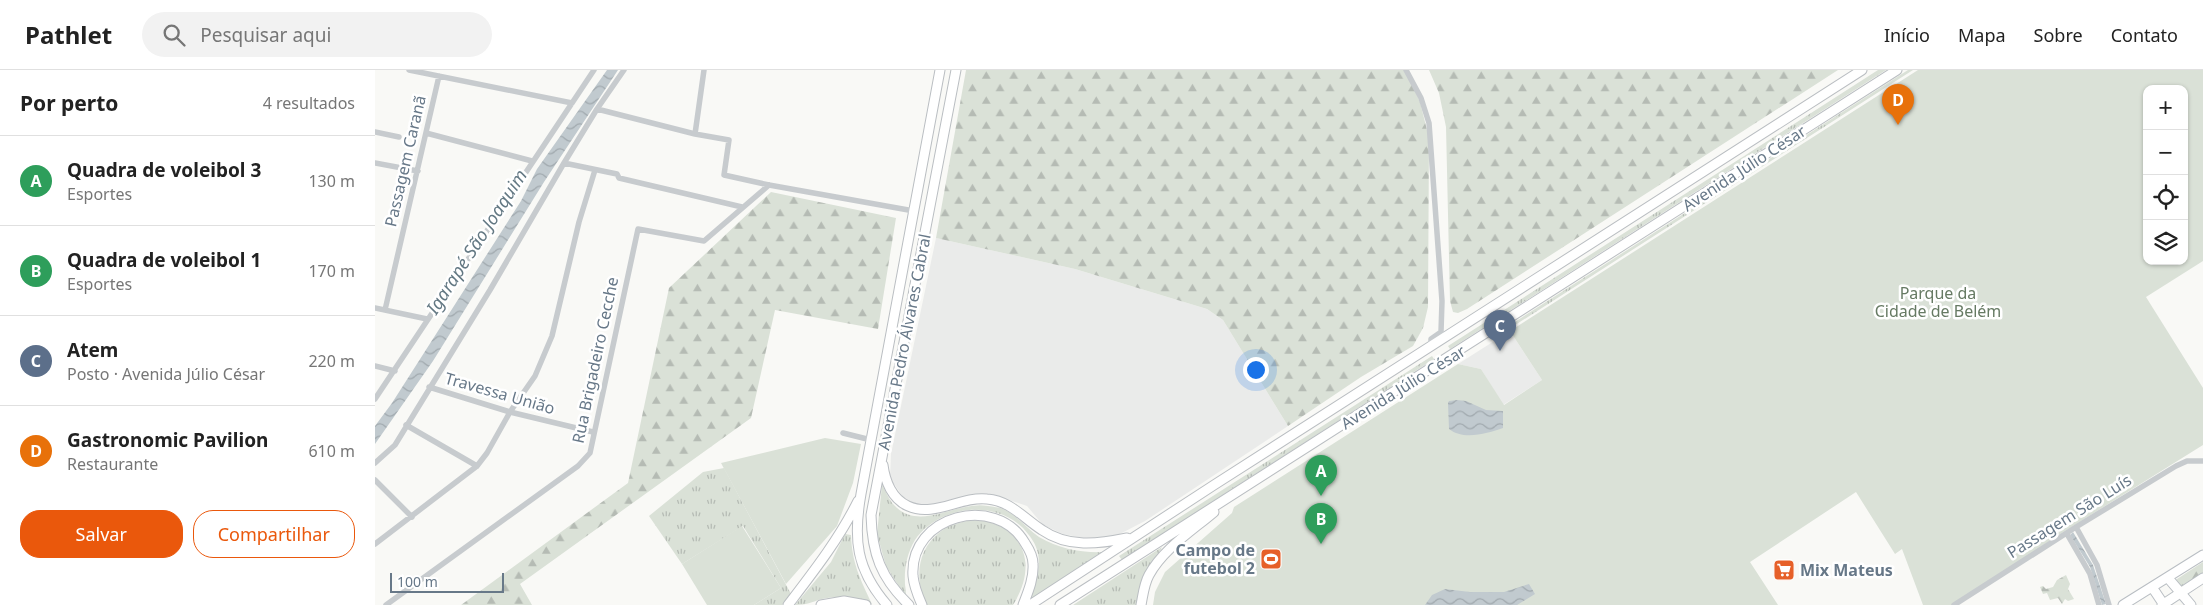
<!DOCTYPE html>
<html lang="pt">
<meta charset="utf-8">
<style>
body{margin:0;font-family:"Noto Sans",sans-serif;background:#f2f2f2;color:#222}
.controls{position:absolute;right:15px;top:15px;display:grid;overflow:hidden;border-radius:10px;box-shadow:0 1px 4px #0004}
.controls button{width:45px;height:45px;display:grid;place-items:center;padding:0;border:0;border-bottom:1px solid #e0e0e0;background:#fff;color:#222;font:25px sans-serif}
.scale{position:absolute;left:15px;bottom:12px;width:114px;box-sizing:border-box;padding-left:5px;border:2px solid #677888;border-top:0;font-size:14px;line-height:18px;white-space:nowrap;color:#677888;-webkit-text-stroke:4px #fff;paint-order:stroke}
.you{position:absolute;left:880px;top:299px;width:18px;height:18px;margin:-12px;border:4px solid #fff;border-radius:50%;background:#1a73e8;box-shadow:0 0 0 8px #1a73e833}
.badge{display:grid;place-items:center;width:32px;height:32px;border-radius:50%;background:#ea580c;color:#fff;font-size:16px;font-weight:700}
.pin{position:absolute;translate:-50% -41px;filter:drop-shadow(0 1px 2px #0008)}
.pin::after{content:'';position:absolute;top:26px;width:18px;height:15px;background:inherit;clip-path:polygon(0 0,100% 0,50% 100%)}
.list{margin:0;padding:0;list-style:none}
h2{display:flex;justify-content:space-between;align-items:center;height:65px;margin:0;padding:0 20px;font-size:21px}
h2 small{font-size:16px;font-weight:400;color:#767676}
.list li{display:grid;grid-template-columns:32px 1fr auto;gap:15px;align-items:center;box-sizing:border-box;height:90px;padding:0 20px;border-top:1px solid #e0e0e0}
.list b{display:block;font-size:19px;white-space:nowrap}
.list p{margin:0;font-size:16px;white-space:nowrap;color:#767676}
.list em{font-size:16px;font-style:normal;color:#767676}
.actions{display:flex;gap:10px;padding:15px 20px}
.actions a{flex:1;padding:11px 0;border:1px solid #ea580c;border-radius:20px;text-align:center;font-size:18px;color:#ea580c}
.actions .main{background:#ea580c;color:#fff}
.icon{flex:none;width:28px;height:28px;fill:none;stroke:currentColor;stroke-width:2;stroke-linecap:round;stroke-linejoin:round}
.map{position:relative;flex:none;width:1828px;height:535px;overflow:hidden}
header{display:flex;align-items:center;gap:30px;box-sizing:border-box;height:70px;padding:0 25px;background:#fff;border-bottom:1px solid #e0e0e0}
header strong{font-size:24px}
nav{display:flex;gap:28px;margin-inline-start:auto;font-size:18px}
.search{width:350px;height:45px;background:#f2f2f2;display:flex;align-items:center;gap:12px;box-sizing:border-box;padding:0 18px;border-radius:28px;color:#767676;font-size:19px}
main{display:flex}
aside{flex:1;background:#fff}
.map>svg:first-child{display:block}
.built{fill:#eaebea}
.grass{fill:url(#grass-tufts)}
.forest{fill:url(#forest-firs)}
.green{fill:#dae1d7;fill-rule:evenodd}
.water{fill:url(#water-waves)}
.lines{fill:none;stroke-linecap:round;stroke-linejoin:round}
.secondary-casing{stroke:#b9bec3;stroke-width:11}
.primary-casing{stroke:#babec2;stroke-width:11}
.street{stroke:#c7cbce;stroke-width:5.5}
.secondary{stroke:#fff;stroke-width:9}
.primary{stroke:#fff;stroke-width:9}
.labels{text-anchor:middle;stroke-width:5;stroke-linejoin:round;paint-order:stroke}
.street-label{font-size:16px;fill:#677888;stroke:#fff}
.park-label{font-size:16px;fill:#667a63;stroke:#fff}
.poi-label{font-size:16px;font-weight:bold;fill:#677888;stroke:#fff;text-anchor:end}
.water-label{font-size:18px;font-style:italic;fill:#637883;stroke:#fff}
</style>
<header>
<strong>Pathlet</strong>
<div class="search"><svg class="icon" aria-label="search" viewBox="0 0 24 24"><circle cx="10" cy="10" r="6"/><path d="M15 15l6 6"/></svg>Pesquisar aqui</div>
<nav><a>Início</a><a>Mapa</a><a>Sobre</a><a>Contato</a></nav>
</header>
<main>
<aside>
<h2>Por perto<small>4 resultados</small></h2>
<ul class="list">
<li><span class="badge" style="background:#2e9e5b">A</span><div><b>Quadra de voleibol 3</b><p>Esportes</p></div><em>130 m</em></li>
<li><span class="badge" style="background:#2e9e5b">B</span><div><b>Quadra de voleibol 1</b><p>Esportes</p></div><em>170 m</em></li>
<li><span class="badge" style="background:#5c6f8a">C</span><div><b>Atem</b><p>Posto · Avenida Júlio César</p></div><em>220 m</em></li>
<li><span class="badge" style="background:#e8710a">D</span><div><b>Gastronomic Pavilion</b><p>Restaurante</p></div><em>610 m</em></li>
</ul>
<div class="actions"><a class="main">Salvar</a><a>Compartilhar</a></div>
</aside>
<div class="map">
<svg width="1828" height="535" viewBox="0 0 1828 535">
<defs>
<pattern id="grass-tufts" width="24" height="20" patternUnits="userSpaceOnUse" patternTransform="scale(1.25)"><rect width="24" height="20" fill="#dae1d7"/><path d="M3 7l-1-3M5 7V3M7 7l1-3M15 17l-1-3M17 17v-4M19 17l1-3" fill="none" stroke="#b5bbb4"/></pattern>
<pattern id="forest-firs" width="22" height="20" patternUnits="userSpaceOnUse" patternTransform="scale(1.25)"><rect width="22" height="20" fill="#dae1d7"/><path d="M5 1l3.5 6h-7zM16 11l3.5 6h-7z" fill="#b5bbb4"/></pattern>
<pattern id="water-waves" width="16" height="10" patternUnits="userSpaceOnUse" patternTransform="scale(1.25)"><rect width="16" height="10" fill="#c1cacf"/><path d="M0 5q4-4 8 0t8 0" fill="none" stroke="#a1a9ae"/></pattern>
</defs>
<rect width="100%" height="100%" fill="#f9f9f6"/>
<path class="built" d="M561,168L700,199L832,239L848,250L913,356L770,451L741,466L713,469L688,464L668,455L652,436L616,424L594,425L550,437L530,430L515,408L516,384Z
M1135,261L1167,310L1128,335L1106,299L1083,294Z"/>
<path class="grass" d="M1503,0H1511L1075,279L1073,276Z
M1533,0H1538L1134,259L1132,257Z
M1057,286L1059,289L747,490L744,486Z
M349,398L416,524L407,535H379L406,518L368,456L307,494L274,446L328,402Z
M507,415C511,421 514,430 519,435C545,463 582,430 613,436C618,437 624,437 628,439C642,445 652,459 664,467C685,479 706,483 730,482L656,529C660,515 666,498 663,484C661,473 655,466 648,458C618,429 564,436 540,470C529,488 528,510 532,529L511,496L502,464Z
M605,449C613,452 623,454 630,459C658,478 654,510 638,535H551C540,509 541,481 565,462C575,453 592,451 605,449Z
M470,464L476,465C477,493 485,509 497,534C481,529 463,525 447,529C437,532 431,535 420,535L456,492Z
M787,477L768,511L762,535H698Z"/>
<path class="forest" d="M591,0H1030L1045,32L1054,68L1053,237L1048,258L1038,276L986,307L913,356L848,250L832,239L700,199L561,168Z
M1054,0H1463L1092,239L1083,243L1078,242L1075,231L1071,57L1064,23Z
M396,122L521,148L503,259L400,240L376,348L145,514L157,535H86L253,413L294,218Z
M1828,492V505L1806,520L1799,511Z
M1691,505L1695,514L1693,519L1699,529L1693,531L1690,529L1687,534L1683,528L1675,530L1672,523L1668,524L1665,517L1668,516L1671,519L1678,517L1682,510Z"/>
<path class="green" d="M1543,0H1828V191L1771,227L1828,318V375L1682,466L1579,535H1548L1527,479L1520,484L1481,422L1375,492L1403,535H778L780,522L790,502L857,443L859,437L1083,294L1106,299L1129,335L1167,310L1135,261ZM1772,19H1809V191H1772Z
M450,368L486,374L478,413L462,456L411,514L346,393Z
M367,456L406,518L379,535H332L307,494Z"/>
<path class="water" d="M232,0H243L169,112L58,291L0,374V356L17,333L146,131L162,99Z
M1082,330L1091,331L1111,340L1128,341V358C1113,363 1089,371 1074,359L1073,333L1074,331Z
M1698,462L1718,495L1731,534L1727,535L1715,497L1695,465Z
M1154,514L1160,524L1142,535H1050L1057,525L1070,519L1095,522H1129Z"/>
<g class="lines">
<g class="secondary-casing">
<path id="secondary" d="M1793,508L1816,535
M1777,517L1789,535
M1748,535L1828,485
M1787,535L1828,508"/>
</g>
<g class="primary-casing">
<path id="primary" d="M508,395C510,411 517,429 533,436C559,448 585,426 612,429C636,431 648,448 667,460C693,478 723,474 752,468
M413,535C439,501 464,469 483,431
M446,535L469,531L491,535
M512,535C481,499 478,469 486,424L565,0
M534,535C506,508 497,484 496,445L581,0
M547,535C543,526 539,516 538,506C534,445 621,423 650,473C654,479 658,486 658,494C659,508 653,522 648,535
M655,535L839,415L1487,0
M685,535L1522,0
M766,535C768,525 769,514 774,505C788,479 818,460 839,442"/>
</g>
<path class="street" d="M34,0L197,33
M1031,0L1046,28L1054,53L1067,231L1066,262L1056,269V275
M222,39L320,64L354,70L349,105L394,115L539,141
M0,62L24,67
M51,63L157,91
M320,64L329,0
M0,93L43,101
M189,93L242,104L244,108L367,137
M0,238L52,249
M10,240L64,6
M0,296L20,301
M54,317L135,342L218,362
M0,329L219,0
M31,355L102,396
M468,363L496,370
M0,393L20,375L115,220L189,93L222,39L249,0
M0,410L37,447
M1701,457L1722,495L1734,535
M1692,464L1715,504L1724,535
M0,474L102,396L112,383L135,342L160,306L177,266L204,152L220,100
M11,535L203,396L215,383L263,159L329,171L394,115
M1579,535L1701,457L1801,396L1812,391H1828"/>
<use href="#secondary" class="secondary"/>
<use href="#primary" class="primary"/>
</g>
<defs>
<g id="stadium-square" transform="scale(1.125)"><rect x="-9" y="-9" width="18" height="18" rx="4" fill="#e66029" stroke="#fff"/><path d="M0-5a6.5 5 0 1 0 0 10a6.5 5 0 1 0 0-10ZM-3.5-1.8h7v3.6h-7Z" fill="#fff"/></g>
<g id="supermarket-square" transform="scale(1.125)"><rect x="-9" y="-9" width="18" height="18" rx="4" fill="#e66029" stroke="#fff"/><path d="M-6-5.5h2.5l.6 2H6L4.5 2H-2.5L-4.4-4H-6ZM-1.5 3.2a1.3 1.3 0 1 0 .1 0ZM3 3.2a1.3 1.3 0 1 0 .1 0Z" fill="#fff"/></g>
</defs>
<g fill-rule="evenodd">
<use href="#stadium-square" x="896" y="489"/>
<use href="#supermarket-square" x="1409" y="500"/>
</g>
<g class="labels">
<g class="street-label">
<text transform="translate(30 91) rotate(-77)" y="6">Passagem Caranã</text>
<text transform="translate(1369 98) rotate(-33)" y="6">Avenida Júlio César</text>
<text transform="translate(529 272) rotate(-79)" y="6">Avenida Pedro Álvares Cabral</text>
<text transform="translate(220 290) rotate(-78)" y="6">Rua Brigadeiro Cecche</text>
<text transform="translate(1028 317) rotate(-32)" y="6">Avenida Júlio César</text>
<text transform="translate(125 323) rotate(16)" y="6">Travessa União</text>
<text transform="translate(1694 446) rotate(-32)" y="6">Passagem São Luís</text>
</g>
<g class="park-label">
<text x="1563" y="229">Parque da<tspan x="1563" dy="18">Cidade de Belém</tspan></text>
</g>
<g class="poi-label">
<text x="880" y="486">Campo de<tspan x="880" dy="18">futebol 2</tspan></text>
<text x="1425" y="506" text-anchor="start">Mix Mateus</text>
</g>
<g class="water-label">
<text transform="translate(102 172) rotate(-57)" y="6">Igarapé São Joaquim</text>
</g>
</g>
</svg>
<div class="controls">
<button>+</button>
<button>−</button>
<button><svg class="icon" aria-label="locate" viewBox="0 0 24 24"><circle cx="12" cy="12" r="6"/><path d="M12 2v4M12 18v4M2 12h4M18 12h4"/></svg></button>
<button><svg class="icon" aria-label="layers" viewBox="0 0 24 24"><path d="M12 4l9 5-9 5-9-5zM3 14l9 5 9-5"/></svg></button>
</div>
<div class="scale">100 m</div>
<div class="you"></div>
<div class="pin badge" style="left:946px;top:426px;background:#2e9e5b">A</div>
<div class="pin badge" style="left:946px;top:474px;background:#2e9e5b">B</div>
<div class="pin badge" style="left:1125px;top:281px;background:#5c6f8a">C</div>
<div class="pin badge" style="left:1523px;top:55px;background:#e8710a">D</div>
</div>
</main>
